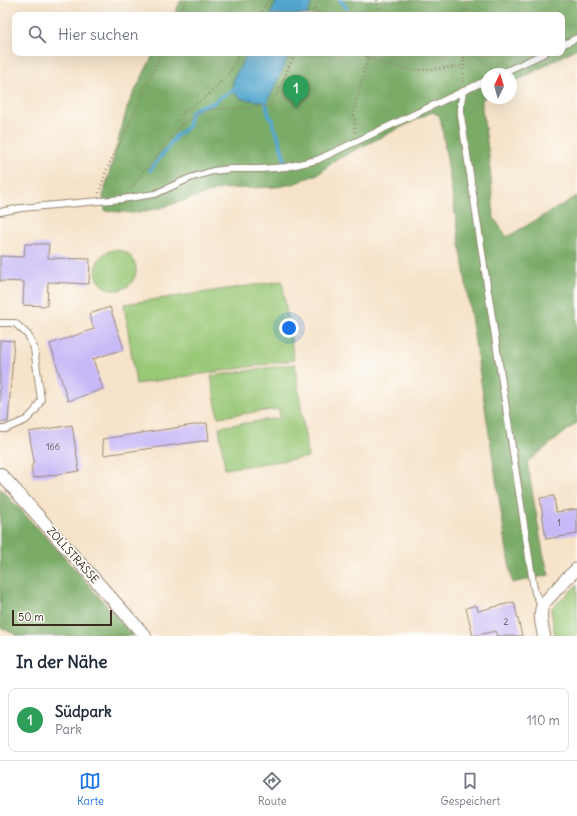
<!DOCTYPE html>
<html lang="de">
<meta charset="utf-8">
<style>
body{margin:0;font-family:Delius,sans-serif;background:#f2f2f3;color:#1f2937}
.compass{position:absolute;left:481px;top:68px;width:36px;height:36px;border-radius:50%;background:#fff;box-shadow:0 4px 16px #0002;rotate:5deg}
.scale{position:absolute;left:12px;bottom:10px;width:100px;box-sizing:border-box;padding-left:4px;border:2px solid #3b2a1e;border-top:0;font-size:11px;line-height:14px;white-space:nowrap;color:#3b2a1e;-webkit-text-stroke:3px #fdfcf7;paint-order:stroke}
.you{position:absolute;left:289px;top:328px;width:14px;height:14px;margin:-10px;border:3px solid #fff;border-radius:50%;background:#1a73e8;box-shadow:0 0 0 6px #1a73e833}
.badge{display:grid;place-items:center;width:26px;height:26px;border-radius:50%;background:#1a73e8;color:#fff;font-size:13px;font-weight:700}
.pin{position:absolute;translate:-50% -33px;filter:drop-shadow(0 1px 2px #0008)}
.pin::after{content:'';position:absolute;top:21px;width:14px;height:12px;background:inherit;clip-path:polygon(0 0,100% 0,50% 100%)}
.list{margin:0;padding:0;list-style:none}
h2{display:flex;justify-content:space-between;align-items:center;height:52px;margin:0;padding:0 16px;font-size:17px}
h2 small{font-size:13px;font-weight:400;color:#747a83}
.list li{display:grid;grid-template-columns:26px 1fr auto;gap:12px;align-items:center;box-sizing:border-box;height:64px;margin:0 8px 8px;padding:0 8px;border:1px solid #e0e1e3;border-radius:8px}
.list b{display:block;font-size:15px;white-space:nowrap}
.list p{margin:0;font-size:13px;white-space:nowrap;color:#747a83}
.list em{font-size:13px;font-style:normal;color:#747a83}
.icon{flex:none;width:22px;height:22px;fill:none;stroke:currentColor;stroke-width:2;stroke-linecap:round;stroke-linejoin:round}
.map{position:relative;flex:none;width:577px;height:636px;overflow:hidden}
.search{position:absolute;background:#fff;box-shadow:0 4px 16px #0002;left:12px;right:12px;top:12px;height:44px;display:flex;align-items:center;gap:10px;box-sizing:border-box;padding:0 14px;border-radius:8px;color:#747a83;font-size:15px}
.sheet{height:124px;background:#fff}
nav{display:flex;justify-content:space-around;align-items:center;box-sizing:border-box;height:56px;border-top:1px solid #e0e1e3;background:#fff;font-size:11px;color:#747a83}
nav a{display:grid;justify-items:center;gap:2px}
nav .on{color:#1a73e8}
.map>svg:first-child{display:block}
.green{fill:#99c877;stroke:#6a794a}
.forest{fill:#7aac68;stroke:#5a6b43}
.water{fill:#53a6ce;stroke:#476876}
.lines{fill:none;stroke-linecap:round;stroke-linejoin:round}
.stream{stroke:#53a6ce;stroke-width:4}
.building{fill:#c7b9f7}
.lane-casing{stroke:#988674;stroke-width:8}
.street-casing{stroke:#988674;stroke-width:14}
.path{stroke:#988674;stroke-width:2.5;stroke-dasharray:1 3;stroke-linecap:butt}
.lane{stroke:#fff;stroke-width:6}
.street{stroke:#fff;stroke-width:12}
.labels{text-anchor:middle;stroke-width:3.5;stroke-linejoin:round;paint-order:stroke}
.number-label{font-size:9px;fill:#5e4e54}
.street-label{font-size:11px;fill:#3b2a1e;stroke:#fdfcf7}
</style>
<div class="map">
<svg width="577" height="636" viewBox="0 0 577 636">
<rect width="100%" height="100%" fill="#fdfcf7"/>
<filter id="ink" filterUnits="userSpaceOnUse"><feTurbulence type="fractalNoise" baseFrequency=".025" numOctaves="2"/><feDisplacementMap in="SourceGraphic" scale="8" xChannelSelector="R" yChannelSelector="G"/><feConvolveMatrix kernelMatrix="1 2 1 2 8 2 1 2 1" color-interpolation-filters="sRGB"/></filter>
<filter id="wash" filterUnits="userSpaceOnUse"><feTurbulence type="fractalNoise" baseFrequency=".012" numOctaves="4" result="noise"/><feDisplacementMap in="SourceGraphic" scale="16" xChannelSelector="R" yChannelSelector="G"/><feGaussianBlur stdDeviation="0.9" result="paint"/><feColorMatrix in="noise" values="0 0 0 0 0 0 0 0 0 0 0 0 0 0 0 0 0 1.4 0 .05"/><feComposite in="paint" operator="in"/></filter>
<g filter="url(#wash)">
<rect width="100%" height="100%" fill="#f6e3c9"/>
<path class="green" d="M96 270a20 20 0 1 1 40 0a20 20 0 1 1-40 0Z
M282,281L294,360L136,384L124,304Z
M295,364L308,457L225,469L219,427L280,418L279,409L218,417L211,376Z
M577,585V636H555L551,609Z"/>
<path class="forest" d="M181,0H577V48L511,84V74H487V96L482,99V108L489,156L494,218L507,237L577,196V423L527,462L543,553L549,575L512,583L441,121L439,115L432,112L333,161L320,173L293,184L276,187L221,189L160,208L133,213L105,211L103,196L128,105L154,53H562V15H174Z
M0,488L60,552L133,636H18L0,627Z"/>
<path class="water" d="M277,0H313L307,15H270Z
M248,53H290L272,93L266,102L242,99L232,91L234,77Z"/>
<g class="lines">
<path class="stream" d="M340,0L347,8
M265,97L269,116L273,120V126L278,136L285,161
M150,170L168,147L176,136L188,127L191,112L201,106L212,104L222,96L232,91L235,87"/>
</g>
<g id="blocks">
<path class="building" d="M25,244H49L48,258L90,259L89,284L48,282L47,306L23,305L24,282L0,281V256L24,257Z
M110,307L124,349L93,359L103,389L68,401L50,344L94,329L89,314Z
M0,340L14,341L8,422H0Z
M207,423L209,440L104,455L102,439Z
M72,425L79,471L33,478L31,468L34,461L29,432Z
M554,496L556,512L577,509V534L546,539L540,498Z
M514,602L522,636H497L495,631L473,636L466,608L476,605L478,611Z"/>
</g>
</g>
<g filter="url(#ink)">
<use href="#blocks" fill-opacity="0" stroke="#988674" stroke-width="1"/>
<g class="lines">
<g class="lane-casing">
<path id="lane" d="M562,45L577,38
M500,74L545,53
M463,91L461,103V116L533,583L535,593L542,606
M0,212L21,208L122,199L155,194L190,178L213,171L230,169H261L286,167L317,160L487,80
M0,323H15L28,335L34,348L41,400L35,411L26,420L5,429H0"/>
</g>
<g class="street-casing">
<path id="street" d="M0,474L7,481L145,636
M544,636C542,625 538,613 544,603L566,579L577,569"/>
</g>
<path class="path" d="M377,0L379,15
M314,9L321,15
M179,15L186,0
M260,15L268,0
M312,15L318,0
M466,15L467,0
M363,53L368,57L387,65L410,70L435,69L463,66
M463,82L464,53
M182,124V113L205,98L229,74L240,53
M355,132L354,110L369,53
M131,188L182,124L199,113L212,109H239L264,106L269,105L277,94L295,53
M99,193L106,171L131,121L161,53"/>
<use href="#lane" class="lane"/>
<use href="#street" class="street"/>
</g>
</g>
<g class="labels">
<g class="number-label">
<text x="53" y="450">166</text>
<text x="559" y="526">1</text>
<text x="506" y="625">2</text>
</g>
<g class="street-label">
<text transform="translate(73 555) rotate(48)" y="4">ZOLLSTRASSE</text>
</g>
</g>
</svg>
<svg class="compass" viewBox="-18 -18 36 36"><path d="M0-13l5 13h-10z" fill="#e53935"/><path d="M0 13l5-13h-10z" fill="#747a83"/></svg>
<div class="scale">50 m</div>
<div class="you"></div>
<div class="pin badge" style="left:296px;top:108px;background:#2e9e5b">1</div>
<div class="search"><svg class="icon" aria-label="search" viewBox="0 0 24 24"><circle cx="10" cy="10" r="6"/><path d="M15 15l6 6"/></svg>Hier suchen</div>
</div>
<section class="sheet">
<h2>In der Nähe<small></small></h2>
<ul class="list">
<li><span class="badge" style="background:#2e9e5b">1</span><div><b>Südpark</b><p>Park</p></div><em>110 m</em></li>
</ul>
</section>
<nav>
<a class="on"><svg class="icon" aria-label="map" viewBox="0 0 24 24"><path d="M3 6l6-2 6 2 6-2v14l-6 2-6-2-6 2zM9 4v14M15 6v14"/></svg>Karte</a>
<a><svg class="icon" aria-label="directions" viewBox="0 0 24 24"><path d="M12 3l9 9-9 9-9-9zM9 14v-3h6M13 9l2 2-2 2"/></svg>Route</a>
<a><svg class="icon" aria-label="saved" viewBox="0 0 24 24"><path d="M7 4h10v16l-5-4-5 4z"/></svg>Gespeichert</a>
</nav>
